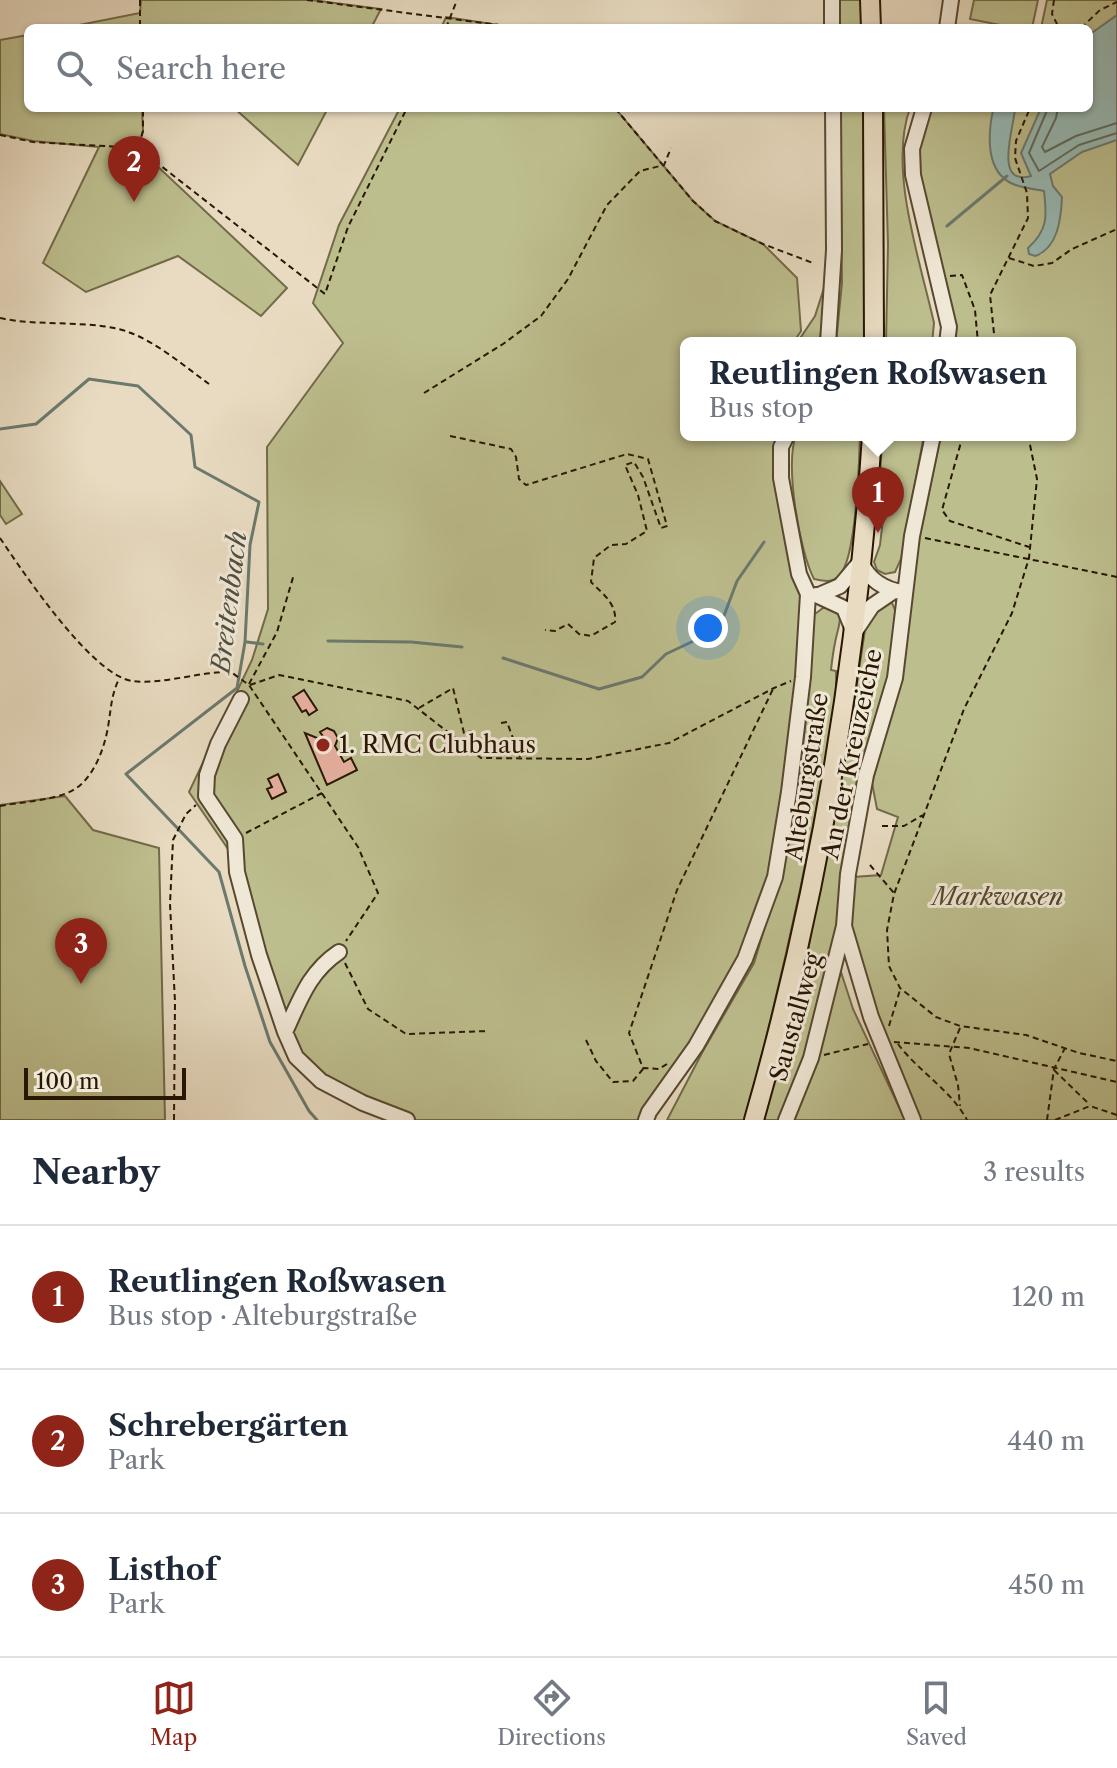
<!DOCTYPE html>
<meta charset="utf-8">
<style>
body{margin:0;font-family:"Libre Caslon Text",serif;background:#f6f6f7;color:#1f2937}
.scale{position:absolute;left:24px;bottom:20px;width:162px;box-sizing:border-box;padding-left:8px;border:4px solid #281701;border-top:0;font-size:22px;line-height:28px;white-space:nowrap;color:#281701;-webkit-text-stroke:6px #f0e8d7;paint-order:stroke}
.you{position:absolute;left:708px;top:628px;width:28px;height:28px;margin:-20px;border:6px solid #fff;border-radius:50%;background:#1a73e8;box-shadow:0 0 0 12px #1a73e833}
.badge{display:grid;place-items:center;width:52px;height:52px;border-radius:50%;background:#8f2418;color:#fff;font-size:26px;font-weight:700}
.pin{position:absolute;translate:-50% -66px;filter:drop-shadow(0 2px 4px #0008)}
.pin::after{content:'';position:absolute;top:42px;width:28px;height:24px;background:inherit;clip-path:polygon(0 0,100% 0,50% 100%)}
.popup{position:absolute;left:680px;top:337px;width:396px;height:104px;box-sizing:border-box;display:grid;place-content:center;border-radius:12px;background:#fff;filter:drop-shadow(0 2px 6px #0005);font-size:26px;white-space:nowrap;color:#747a83}
.popup b{font-size:30px;color:#1f2937}
.popup::after{content:'';position:absolute;left:50%;top:100%;margin-left:-16px;border:16px solid transparent;border-top-color:#fff}
.list{margin:0;padding:0;list-style:none}
h2{display:flex;justify-content:space-between;align-items:center;height:104px;margin:0;padding:0 32px;font-size:34px}
h2 small{font-size:26px;font-weight:400;color:#747a83}
.list li{display:grid;grid-template-columns:52px 1fr auto;gap:24px;align-items:center;box-sizing:border-box;height:144px;padding:0 32px;border-top:2px solid #e0e1e3}
.list b{display:block;font-size:30px;white-space:nowrap}
.list p{margin:0;font-size:26px;white-space:nowrap;color:#747a83}
.list em{font-size:26px;font-style:normal;color:#747a83}
.icon{flex:none;width:44px;height:44px;fill:none;stroke:currentColor;stroke-width:2;stroke-linecap:round;stroke-linejoin:round}
.map{position:relative;flex:none;width:1117px;height:1120px;overflow:hidden}
.search{position:absolute;background:#fff;box-shadow:0 2px 6px #0004;left:24px;right:24px;top:24px;height:88px;display:flex;align-items:center;gap:20px;box-sizing:border-box;padding:0 28px;border-radius:12px;color:#747a83;font-size:30px}
.sheet{height:536px;background:#fff}
nav{display:flex;justify-content:space-around;align-items:center;box-sizing:border-box;height:112px;border-top:2px solid #e0e1e3;background:#fff;font-size:22px;color:#747a83}
nav a{display:grid;justify-items:center;gap:4px}
nav .on{color:#8f2418}
.map>svg:first-child{display:block}
.green{fill:#bdbe8e;stroke:#726a48;stroke-width:2}
.water{fill:#97bbb6;stroke:#6b796e;stroke-width:2}
.lines{fill:none;stroke-linecap:round;stroke-linejoin:round}
.shore{stroke:#60695c;stroke-width:2}
.stream{stroke:#6b796e;stroke-width:3}
.building{fill:#e6b1a0;stroke:#281701;stroke-width:2}
.minor-casing{stroke:#584831;stroke-width:18}
.major-casing{stroke:#281701;stroke-width:22}
.path{stroke:#281701;stroke-width:2;stroke-dasharray:6 4;stroke-linecap:butt}
.minor{stroke:#f0e8d7;stroke-width:14}
.major{stroke:#e8dbc1;stroke-width:18}
.poi-dot{fill:#8f2418;stroke:#f0e8d7;stroke-width:3}
.labels{text-anchor:middle;stroke-width:6;stroke-linejoin:round;paint-order:stroke}
.poi-label{font-size:24px;fill:#281701;stroke:#f0e8d7;text-anchor:start}
.street-label{font-size:24px;fill:#281701;stroke:#f0e8d7}
.park-label{font-size:24px;font-style:italic;fill:#55492b;stroke:#f0e8d7}
.water-label{font-size:26px;font-style:italic;fill:#4f5040;stroke:#f0e8d7}
</style>
<div class="map">
<svg width="1117" height="1120" viewBox="0 0 1117 1120">
<rect width="100%" height="100%" fill="#e8dbc1"/>
<filter id="stains"><feTurbulence type="fractalNoise" baseFrequency=".0025" numOctaves="4"/><feColorMatrix values="0 0 0 0 .2 0 0 0 0 .09 0 0 0 0 .02 0 0 0 .5 -.17"/></filter>
<radialGradient id="worn" r=".72"><stop offset=".6" stop-color="#630" stop-opacity="0"/><stop offset="1" stop-color="#630" stop-opacity=".3"/></radialGradient>
<path class="green" d="M141,0H312L381,9L371,28H144L141,25L140,28H64L140,13Z
M839,0H861L862,28H840Z
M974,0H1038L1032,28H1015L970,19Z
M1047,0H1117V1120H913L880,1041L849,926L853,877L881,875L898,817L877,809L872,783L901,679L918,545L941,435H1070V343H954L955,328L918,175L917,150L929,108H1089V28H1041Z
M446,17L518,28H441Z
M28,35V108H142L143,131L138,148L287,288L261,316L178,256L86,292L43,263L99,147L33,141L0,134V40Z
M234,108H328L298,165Z
M400,108H615L693,201L715,221L763,244L797,278L801,331L793,343H686V435H779C766,462 778,496 783,525L791,531L808,594L775,877L745,959L646,1120H407L363,1103L296,1057L228,849L189,792L252,660L268,609L267,447L343,343L313,303L339,225Z
M840,108H864L867,181L864,343H836L842,283Z
M884,108H910C888,169 920,260 934,323L932,343H886L888,245Z
M824,288L829,289L819,343H797L815,316Z
M796,435H860C859,461 857,562 838,577C830,583 823,581 814,579C799,550 785,465 796,435Z
M883,435H924L901,559L895,572L885,574L877,570L874,562L880,545L884,510L879,484Z
M0,481L22,514L6,524L0,515Z
M886,601L892,603L897,614L890,680L841,917L803,1062L781,1120H762L808,950L853,709L865,630L869,617Z
M823,608C850,606 837,628 835,643C833,652 832,661 831,670L836,671V701C812,843 782,981 745,1120H667L703,1051L754,963L780,876L797,792L807,710L811,617Z
M65,796L93,830L159,848L165,1120H0V805Z
M841,972L853,1009L905,1120H792L818,1047Z"/>
<path class="water" d="M1117,15V140L1082,152L1050,174L1053,186L1062,197C1061,219 1058,248 1035,256L1029,254L1028,248C1048,230 1047,216 1044,191C1034,189 1022,188 1013,184C985,172 988,134 993,110L1015,108C1015,124 992,187 1031,176L1021,153L1041,108H1089V35Z"/>
<g class="lines">
<path class="shore" d="M1048,108L1029,153L1039,171L1079,145L1117,133
M1058,108L1056,118L1042,147L1045,152L1076,136L1117,123"/>
<path class="stream" d="M947,226L1007,176
M0,429L36,424L89,379L138,386L191,435L195,467L259,502L250,545L245,642L237,688L126,774L219,872L245,966L270,1042L309,1111L317,1120
M328,641L411,642L462,647
M247,642L263,644
M503,658L599,689L642,677L666,654L719,629L737,581L764,542"/>
</g>
<path class="building" d="M304,690L317,710L309,715L306,710L302,712L293,697Z
M327,728L334,731L338,738L335,746L344,762L351,758L357,770L327,785L305,733L327,742L320,732Z
M278,774L286,792L272,799L267,789L272,787L268,779Z"/>
<g class="lines">
<g class="minor-casing">
<path id="minor" d="M832,0V28
M947,28L951,0
M924,108L912,149L913,175L949,327L947,343
M828,343L834,250L833,108
M816,595L844,608L853,630
M819,595L840,586L861,561C867,579 885,590 903,592
M856,630L872,606L894,591
M241,699L218,744L207,775L206,796L235,839L237,872L259,955L285,1032L296,1057L321,1081L363,1103L407,1120
M844,926L871,1017L913,1120
M285,1032C300,1000 309,972 339,952
M646,1120L649,1112L696,1046L745,959L775,877L789,792L803,677L808,594L799,574L781,478V447L787,435
M786,1120L811,1058L844,926L848,874L866,775L895,678L912,536L933,435"/>
</g>
<g class="major-casing">
<path id="major" d="M870,0L871,28
M873,108L874,343
M754,1120C818,896 857,668 872,435"/>
</g>
<path class="path" d="M140,0V28
M307,0L522,28
M1054,0L1052,14L1059,28
M446,28L457,0
M1081,28L1100,10L1117,2
M615,108L693,201L715,221L763,244L813,263
M0,135L33,142L138,148L325,294L348,227L407,108
M139,146L143,131V108
M1009,258L1034,266L1052,263L1072,249L1117,229
M950,276L962,275L975,310L978,343
M0,318C39,327 97,319 131,333C159,344 184,366 209,384
M995,343L990,295L1028,218L1027,193L1015,158L1016,141L1030,108
M424,393L503,344L541,316L568,279L607,205L640,171L664,165L671,148
M963,435L942,510L950,521L1029,547
M1028,435L1037,479L1029,558L1012,613L964,709L894,894L887,930L889,966L900,988L936,1017L960,1026L1026,1035L1079,1053L1117,1061
M450,436L511,449L516,457L519,479L526,485L627,454L648,459L667,526L661,528L643,477L634,462L625,465L638,495L647,531L626,544L611,545L594,558L591,582C603,594 617,604 615,622L591,636L579,634L568,624L555,631L545,630
M0,538C23,572 93,677 133,681C163,685 200,671 231,672L249,685L358,847L378,893L346,941
M925,538L1117,577
M249,684L277,632L294,574
M250,685L279,675L408,701L481,758L588,759L669,743L774,688L791,681
M419,708L453,688L464,733L472,731
M501,723L507,722L520,757
M0,806C21,802 47,801 67,793C92,784 104,750 108,727C111,710 111,695 119,679
M882,826H904L923,815
M246,833L322,793
M870,865L894,893
M345,963L368,1009L406,1034L489,1031
M889,1026L900,990
M960,1028L949,1054L958,1085L960,1106
M586,1040L596,1061L613,1082L633,1081L643,1069
M894,1042L969,1048L1117,1082
M898,1044C918,1071 951,1090 967,1120
M824,1055L868,1044
M667,1064L659,1069L643,1068L629,1033L677,890L773,689
M1054,1070L1090,1105
M174,1120L175,1002L170,904L173,840L186,814L196,805
M1047,1120L1054,1069L1065,1048
M1055,1120L1090,1106L1117,1115"/>
<use href="#minor" class="minor"/>
<use href="#major" class="major"/>
</g>
<circle class="poi-dot" cx="323" cy="745" r="8"/>
<g class="labels">
<g class="poi-label">
<text x="339" y="753">1. RMC Clubhaus</text>
</g>
<g class="street-label">
<text transform="translate(852 754) rotate(-78)" y="8">An der Kreuzeiche</text>
<text transform="translate(807 777) rotate(-81)" y="8">Alteburgstraße</text>
<text transform="translate(796 1017) rotate(-74)" y="8">Saustallweg</text>
</g>
<g class="park-label">
<text x="998" y="905">Markwasen</text>
</g>
<g class="water-label">
<text transform="translate(229 602) rotate(-83)" y="9">Breitenbach</text>
</g>
</g>
<rect width="100%" height="100%" filter="url(#stains)"/>
<rect width="100%" height="100%" fill="url(#worn)"/>
</svg>
<div class="scale">100 m</div>
<div class="you"></div>
<div class="pin badge" style="left:878px;top:533px">1</div>
<div class="popup"><b>Reutlingen Roßwasen</b>Bus stop</div>
<div class="pin badge" style="left:134px;top:202px">2</div>
<div class="pin badge" style="left:81px;top:984px">3</div>
<div class="search"><svg class="icon" aria-label="search" viewBox="0 0 24 24"><circle cx="10" cy="10" r="6"/><path d="M15 15l6 6"/></svg>Search here</div>
</div>
<section class="sheet">
<h2>Nearby<small>3 results</small></h2>
<ul class="list">
<li><span class="badge">1</span><div><b>Reutlingen Roßwasen</b><p>Bus stop · Alteburgstraße</p></div><em>120 m</em></li>
<li><span class="badge">2</span><div><b>Schrebergärten</b><p>Park</p></div><em>440 m</em></li>
<li><span class="badge">3</span><div><b>Listhof</b><p>Park</p></div><em>450 m</em></li>
</ul>
</section>
<nav>
<a class="on"><svg class="icon" aria-label="map" viewBox="0 0 24 24"><path d="M3 6l6-2 6 2 6-2v14l-6 2-6-2-6 2zM9 4v14M15 6v14"/></svg>Map</a>
<a><svg class="icon" aria-label="directions" viewBox="0 0 24 24"><path d="M12 3l9 9-9 9-9-9zM9 14v-3h6M13 9l2 2-2 2"/></svg>Directions</a>
<a><svg class="icon" aria-label="saved" viewBox="0 0 24 24"><path d="M7 4h10v16l-5-4-5 4z"/></svg>Saved</a>
</nav>
